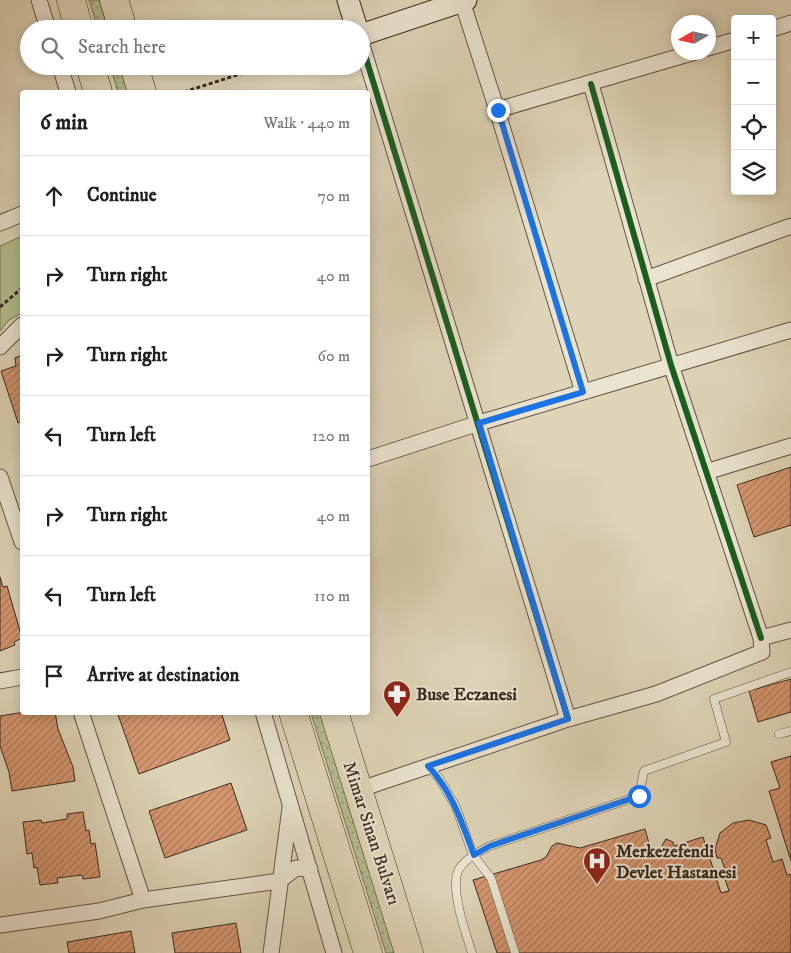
<!DOCTYPE html>
<meta charset="utf-8">
<style>
body{margin:0;font-family:"IM FELL DW Pica",serif;background:#f6f6f6;color:#202124}
.controls{position:absolute;right:15px;top:15px;display:grid;overflow:hidden;border-radius:5px;box-shadow:0 2px 12px #0003}
.controls button{width:45px;height:45px;display:grid;place-items:center;padding:0;border:0;border-bottom:1px solid #e0e0e0;background:#fff;color:#202124;font:25px sans-serif}
.compass{position:absolute;left:671px;top:15px;width:45px;height:45px;border-radius:50%;background:#fff;box-shadow:0 2px 12px #0003;rotate:261deg}
.stop{position:absolute;width:15px;height:15px;margin:-11px;border:4px solid #1a73e8;border-radius:50%;background:#fff}
.stop.end{background:#1a73e8;border-color:#fff;box-shadow:0 1px 5px #0008}
.list{margin:0;padding:0;list-style:none}
h2{display:flex;justify-content:space-between;align-items:center;height:65px;margin:0;padding:0 20px;font-size:21px}
h2 small{font-size:16px;font-weight:400;color:#757577}
.list li{display:grid;grid-template-columns:32px 1fr auto;gap:15px;align-items:center;box-sizing:border-box;height:80px;padding:0 20px;border-top:1px solid #e0e0e0}
.list b{display:block;font-size:19px;white-space:nowrap}
.list em{font-size:16px;font-style:normal;color:#757577}
.icon{flex:none;width:28px;height:28px;fill:none;stroke:currentColor;stroke-width:2;stroke-linecap:round;stroke-linejoin:round}
.map{position:relative;flex:none;width:791px;height:953px;overflow:hidden}
.search{position:absolute;background:#fff;box-shadow:0 2px 12px #0003;left:20px;top:20px;width:350px;height:55px;display:flex;align-items:center;gap:12px;box-sizing:border-box;padding:0 18px;border-radius:28px;color:#757577;font-size:19px}
.panel{position:absolute;background:#fff;box-shadow:0 2px 12px #0003;left:20px;top:90px;width:350px;height:625px;border-radius:5px}
.map>svg:first-child{display:block}
.grass{fill:url(#grass-dots);stroke:#787458}
.green{fill:#b3bc8d;stroke:#787458}
.building{fill:url(#building-hatch);stroke:#3c2b23}
.lines{fill:none;stroke-linecap:round;stroke-linejoin:round}
.lane-casing{stroke:#645548;stroke-width:9}
.street-casing{stroke:#645548;stroke-width:17}
.secondary-casing{stroke:#3c2b23;stroke-width:23}
.highway-casing{stroke:#3c2b23;stroke-width:29}
.path{stroke:#3c2b23;stroke-width:3;stroke-dasharray:4 2.5;stroke-linecap:butt}
.lane{stroke:#eae3d0;stroke-width:8}
.street{stroke:#eae3d0;stroke-width:15}
.secondary{stroke:#eae3d0;stroke-width:21}
.highway{stroke:#ded4b7;stroke-width:28}
.cycleway-casing{stroke:#eae3d0;stroke-width:9}
.cycleway{stroke:#1b5e20;stroke-width:6}
.route{stroke:#1a73e8;stroke-width:6}
.labels{text-anchor:middle;stroke-width:4;stroke-linejoin:round;paint-order:stroke}
.poi-label{font-size:18px;font-weight:bold;fill:#3c2b23;stroke:#eae3d0;text-anchor:start}
.street-label{font-size:18px;fill:#3c2b23;stroke:#eae3d0}
</style>
<div class="map">
<svg width="791" height="953" viewBox="0 0 791 953">
<defs>
<pattern id="grass-dots" width="8" height="8" patternUnits="userSpaceOnUse" patternTransform="scale(1.25)"><rect width="8" height="8" fill="#b3bc8d"/><path d="M2 2h.1M6 6h.1" fill="none" stroke="#939973" stroke-width="1.8" stroke-linecap="round"/></pattern>
<pattern id="building-hatch" width="6" height="6" patternUnits="userSpaceOnUse" patternTransform="scale(1.25)"><rect width="6" height="6" fill="#d69770"/><path d="M-1 1l2-2M0 6l6-6M5 7l2-2" fill="none" stroke="#af7b5c"/></pattern>
</defs>
<rect width="100%" height="100%" fill="#ded4b7"/>
<filter id="stains"><feTurbulence type="fractalNoise" baseFrequency=".004" numOctaves="4"/><feColorMatrix values="0 0 0 0 .2 0 0 0 0 .09 0 0 0 0 .02 0 0 0 .5 -.17"/></filter>
<radialGradient id="worn" r=".72"><stop offset=".6" stop-color="#630" stop-opacity="0"/><stop offset="1" stop-color="#630" stop-opacity=".3"/></radialGradient>
<path class="grass" d="M89,0H99L108,29H98Z
M110,66H120L128,92H118Z
M311,713H322L397,953H386Z"/>
<path class="green" d="M22,236V313L9,320L0,331V246Z"/>
<path class="building" d="M22,355V422L18,423L1,371L16,366L15,358Z
M791,467V525L754,537L737,485Z
M0,577L3,587L7,586L22,638L14,642L15,645L0,651Z
M791,679V712L758,722L749,691Z
M25,712H55L58,729L73,767L75,781L12,791L9,772L0,746V716Z
M117,712H221L230,740L139,774Z
M791,756V861L769,791L780,788L771,762Z
M231,783L247,830L165,858L149,811Z
M83,812L86,831L89,830L91,844L95,843L100,877L83,879L82,875L57,878L58,883L40,885L37,867L34,868L32,853L27,854L23,822L41,820L42,823L67,819V814Z
M749,820L766,825L771,838L766,840L773,862L782,859L787,875L791,874V953H497L473,880L541,860L546,857L552,846L557,843L580,848L645,829L652,854L664,850L662,845L666,839L673,842L674,846L703,837L721,893L729,891L724,876L727,875L721,858H717L715,849L720,833L733,823Z
M236,923L241,953H175L172,933Z
M131,931L135,953H69L67,942Z"/>
<g class="lines">
<g class="lane-casing">
<path id="lane" d="M779,734L791,731
M428,766L439,778L456,807L473,855L491,878L515,953
M472,953C466,934 449,887 459,869C466,858 479,852 490,846L639,796L644,771L726,742L714,699L791,672"/>
</g>
<g class="street-casing">
<path id="street" d="M39,0L48,29
M462,1L497,110L583,392
M772,29L791,23
M361,42L568,719
M708,48L735,40
M60,66L68,92
M591,84L671,365L761,638
M497,110L695,52
M0,223L22,214
M646,279L791,226
M0,347L22,325
M368,459L479,423L791,330
M706,472L791,446
M0,477L22,542
M0,681L22,677
M81,712L143,900
M263,712L334,953
M358,790L568,719L656,694L762,652L761,638L791,630
M0,925L99,911L143,900L279,881L296,868L310,869
M271,953L290,808"/>
</g>
<g class="secondary-casing">
<path id="secondary" d="M348,0L357,29
M361,35L466,0"/>
</g>
<g class="highway-casing">
<path id="highway" d="M71,0L79,29
M114,0L123,29
M90,66L98,92
M134,66L142,92
M293,712L368,953
M334,712L409,953"/>
</g>
<path class="path" d="M184,92L265,66
M0,307L22,288"/>
<use href="#lane" class="lane"/>
<use href="#street" class="street"/>
<use href="#secondary" class="secondary"/>
<use href="#highway" class="highway"/>
<g class="cycleway-casing">
<path id="cycleway" d="M361,42L568,719
M591,84L671,365L761,638"/>
</g>
<use href="#cycleway" class="cycleway"/>
</g>
<g class="lines">
<path class="route" d="M498,110L583,392L479,423L568,719L428,766C452,791 462,823 474,855L490,846L639,796"/>
</g>
<defs>
<g id="pharmacy-pin" transform="scale(1.4375)"><path d="M0 17L-7.5 6A9.5 9.5 0 1 1 7.5 6Z" fill="#8f2418" stroke="#eae3d0"/><path d="M-2-6h4v4h4v4h-4v4h-4v-4h-4v-4h4Z" fill="#fff"/></g>
<g id="hospital-pin" transform="scale(1.4375)"><path d="M0 17L-7.5 6A9.5 9.5 0 1 1 7.5 6Z" fill="#8f2418" stroke="#eae3d0"/><path d="M-5-5h3v3.5h4V-5h3V5h-3V1.5h-4V5h-3Z" fill="#fff"/></g>
</defs>
<g fill-rule="evenodd">
<use href="#pharmacy-pin" x="397" y="694"/>
<use href="#hospital-pin" x="597" y="861"/>
</g>
<g class="labels">
<g class="poi-label">
<text x="416" y="700">Buse Eczanesi</text>
<text x="616" y="857">Merkezefendi<tspan x="616" dy="21">Devlet Hastanesi</tspan></text>
</g>
<g class="street-label">
<text transform="translate(372 833) rotate(72)" y="6">Mimar Sinan Bulvarı</text>
</g>
</g>
<rect width="100%" height="100%" filter="url(#stains)"/>
<rect width="100%" height="100%" fill="url(#worn)"/>
</svg>
<div class="controls">
<button>+</button>
<button>−</button>
<button><svg class="icon" aria-label="locate" viewBox="0 0 24 24"><circle cx="12" cy="12" r="6"/><path d="M12 2v4M12 18v4M2 12h4M18 12h4"/></svg></button>
<button><svg class="icon" aria-label="layers" viewBox="0 0 24 24"><path d="M12 4l9 5-9 5-9-5zM3 14l9 5 9-5"/></svg></button>
</div>
<svg class="compass" viewBox="-18 -18 36 36"><path d="M0-13l5 13h-10z" fill="#e53935"/><path d="M0 13l5-13h-10z" fill="#757577"/></svg>
<div class="stop" style="left:639px;top:796px"></div>
<div class="stop end" style="left:498px;top:110px"></div>
<div class="search"><svg class="icon" aria-label="search" viewBox="0 0 24 24"><circle cx="10" cy="10" r="6"/><path d="M15 15l6 6"/></svg>Search here</div>
<section class="panel">
<h2>6 min<small>Walk · 440 m</small></h2>
<ul class="list">
<li><svg class="icon" aria-label="ahead" viewBox="0 0 24 24"><path d="M12 20V5M6 11l6-6 6 6"/></svg><div><b>Continue</b></div><em>70 m</em></li>
<li><svg class="icon" aria-label="right" viewBox="0 0 24 24"><path d="M7 20v-9h11M14 6l5 5-5 5"/></svg><div><b>Turn right</b></div><em>40 m</em></li>
<li><svg class="icon" aria-label="right" viewBox="0 0 24 24"><path d="M7 20v-9h11M14 6l5 5-5 5"/></svg><div><b>Turn right</b></div><em>60 m</em></li>
<li><svg class="icon" aria-label="left" viewBox="0 0 24 24"><path d="M17 20v-9H6M10 6l-5 5 5 5"/></svg><div><b>Turn left</b></div><em>120 m</em></li>
<li><svg class="icon" aria-label="right" viewBox="0 0 24 24"><path d="M7 20v-9h11M14 6l5 5-5 5"/></svg><div><b>Turn right</b></div><em>40 m</em></li>
<li><svg class="icon" aria-label="left" viewBox="0 0 24 24"><path d="M17 20v-9H6M10 6l-5 5 5 5"/></svg><div><b>Turn left</b></div><em>110 m</em></li>
<li><svg class="icon" aria-label="arrive" viewBox="0 0 24 24"><path d="M6 21V4h12l-3 4 3 4H6"/></svg><div><b>Arrive at destination</b></div></li>
</ul>
</section>
</div>
